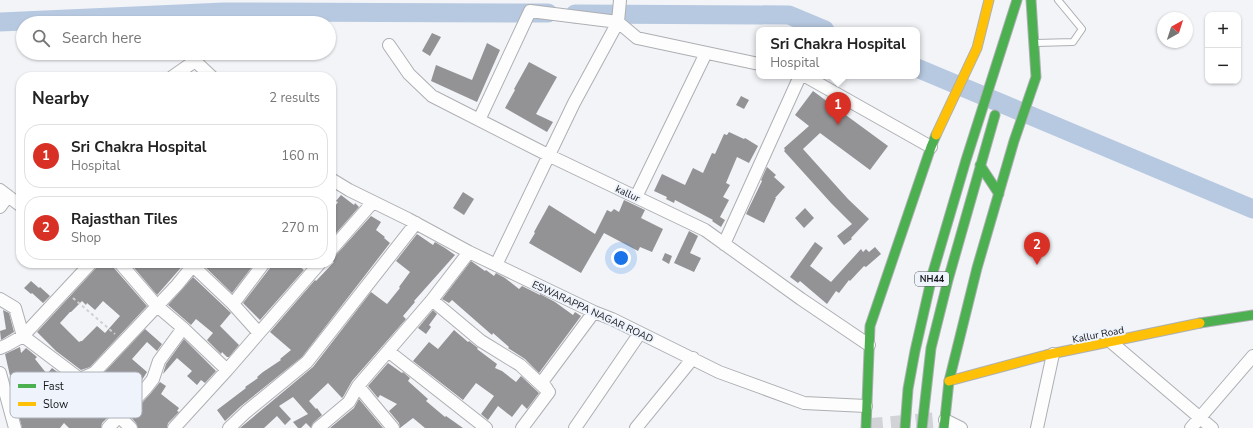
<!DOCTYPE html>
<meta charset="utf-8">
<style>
body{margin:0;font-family:"Nunito Sans",sans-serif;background:#f2f2f2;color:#222}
.controls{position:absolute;right:12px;top:12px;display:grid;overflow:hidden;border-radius:8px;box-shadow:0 1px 3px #0004}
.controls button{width:36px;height:36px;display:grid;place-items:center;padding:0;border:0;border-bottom:1px solid #e0e0e0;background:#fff;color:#222;font:20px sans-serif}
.compass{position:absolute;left:1157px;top:12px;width:36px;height:36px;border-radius:50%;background:#fff;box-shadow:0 1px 3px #0004;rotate:39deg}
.you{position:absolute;left:621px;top:258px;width:14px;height:14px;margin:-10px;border:3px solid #fff;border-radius:50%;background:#1a73e8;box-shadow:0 0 0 6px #1a73e833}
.badge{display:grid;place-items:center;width:26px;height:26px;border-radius:50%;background:#d93025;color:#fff;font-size:13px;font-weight:700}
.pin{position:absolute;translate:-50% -33px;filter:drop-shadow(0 1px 2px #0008)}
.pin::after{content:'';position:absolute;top:21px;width:14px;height:12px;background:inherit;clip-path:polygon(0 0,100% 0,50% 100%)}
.popup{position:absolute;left:756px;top:27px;width:164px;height:52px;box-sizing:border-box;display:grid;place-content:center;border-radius:8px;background:#fff;filter:drop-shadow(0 1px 3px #0005);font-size:13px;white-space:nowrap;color:#767676}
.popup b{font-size:15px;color:#222}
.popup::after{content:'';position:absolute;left:50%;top:100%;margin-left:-8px;border:8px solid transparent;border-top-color:#fff}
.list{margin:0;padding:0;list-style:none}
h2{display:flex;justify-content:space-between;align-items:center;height:52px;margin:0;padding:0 16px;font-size:17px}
h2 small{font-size:13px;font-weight:400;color:#767676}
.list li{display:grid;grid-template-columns:26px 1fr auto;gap:12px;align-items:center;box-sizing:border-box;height:64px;margin:0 8px 8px;padding:0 8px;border:1px solid #e0e0e0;border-radius:16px}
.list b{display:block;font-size:15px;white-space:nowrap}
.list p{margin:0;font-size:13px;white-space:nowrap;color:#767676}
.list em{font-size:13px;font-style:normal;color:#767676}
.icon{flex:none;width:22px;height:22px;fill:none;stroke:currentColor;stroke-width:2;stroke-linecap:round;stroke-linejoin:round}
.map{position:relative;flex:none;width:1253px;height:428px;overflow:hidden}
.search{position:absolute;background:#fff;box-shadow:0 1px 3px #0004;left:16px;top:16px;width:320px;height:44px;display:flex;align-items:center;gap:10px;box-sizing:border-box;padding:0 14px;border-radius:22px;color:#767676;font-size:15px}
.panel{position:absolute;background:#fff;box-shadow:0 1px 3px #0004;left:16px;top:72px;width:320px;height:196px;border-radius:16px}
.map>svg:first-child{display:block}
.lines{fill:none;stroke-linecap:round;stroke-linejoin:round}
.river{stroke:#b7c9e0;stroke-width:19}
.building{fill:#939396;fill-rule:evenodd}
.secondary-tunnel{stroke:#d1d3d7;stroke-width:17;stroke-dasharray:17 8;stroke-linecap:butt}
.lane-casing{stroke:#adafb2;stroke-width:8}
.street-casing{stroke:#adafb2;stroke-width:14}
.fast-casing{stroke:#adafb2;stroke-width:11}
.slow-casing{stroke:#adafb2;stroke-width:11}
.path{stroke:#d1d1d3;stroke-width:2;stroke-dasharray:3 3;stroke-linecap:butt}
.lane{stroke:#fdfdfe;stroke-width:6}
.street{stroke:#fdfdfe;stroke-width:12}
.fast{stroke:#4caf50;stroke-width:9}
.slow{stroke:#ffc107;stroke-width:9}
.labels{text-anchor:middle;stroke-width:4;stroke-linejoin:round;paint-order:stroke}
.shield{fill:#eef3fc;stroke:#585a5e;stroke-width:1}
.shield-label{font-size:9px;font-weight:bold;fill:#17181b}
.street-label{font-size:10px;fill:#17181b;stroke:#eef3fc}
.key{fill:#eef3fc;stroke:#aeb1b8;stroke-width:1}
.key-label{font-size:11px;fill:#17181b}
</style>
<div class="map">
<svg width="1253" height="428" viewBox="0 0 1253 428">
<rect width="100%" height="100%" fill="#f2f4f8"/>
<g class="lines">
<path class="river" d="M575,14L789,15L825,30
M0,22L224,12L548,13
M917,68L1253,209"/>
</g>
<path class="building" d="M432,33L441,37L430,56L422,51Z
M487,43L500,50L477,102L431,81L436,65L472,80Z
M529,62L557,77L536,114L553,122L547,132L505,108L515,90L514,89Z
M813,91L888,146L870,170L820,133L803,149L848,199L869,219L851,238L852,239L844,245L837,236L852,224L831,203L784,151L785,150L784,148L809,126L795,115Z
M741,96L749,100L744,109L736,105Z
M729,132L744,139L745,138L758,146L749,163L737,157L726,183L730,185L723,197L729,200L720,217L725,220L721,227L712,221L713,220L698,212L675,200L674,203L666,199L667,197L654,191L662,174L685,185L693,168L703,173L712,153L715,154L724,134L727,135Z
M767,167L776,175L774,177L785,187L775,198H776L764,223L746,214L762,181L761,180Z
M463,192L474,199L464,215L453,208Z
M341,195L354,205L355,203L359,207L331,239V212L338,202L336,201Z
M624,200L645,210L641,218L663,229L652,252L640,247L638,251L604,233L581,273L529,243L535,233L534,232L549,205L595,234L607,210L611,212L614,209L619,212Z
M805,208L814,218L804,228L795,218Z
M371,216L381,222L376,230L385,237L384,238L390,243L302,357L241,406L225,421L217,410L246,388L245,387L258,378L257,377L263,372L281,360L280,359L291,350L270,332L315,280L316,281L334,262L332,261L336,255Z
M689,231L698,236L690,253L701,258L694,272L674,263Z
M417,234L433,245L435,242L445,248L455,255L414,301L415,302L403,316L406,319L352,381L343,397L342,398L328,383L309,401L316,409L317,408L322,415L313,423L311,428L306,423L301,428H298L293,422L308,414L293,397L279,406L291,419L285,425L277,416L264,428H240L313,367L371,292L387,304L400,288L399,287L410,272L396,261Z
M815,242L823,248L810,266L831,282L861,249L863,252L866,249L869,252L875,247L881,254L866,267L864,266L850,281L849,280L839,293L836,291L827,304L800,281L798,283L790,277Z
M665,253L672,256L669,264L662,260Z
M471,261L485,271L486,270L494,276L496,273L505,278L519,289L522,286L540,295V294L555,302L573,315L575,312L581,316L539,373L525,359L508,348L509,347L493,333L492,335L452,300L449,303L442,299Z
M98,263H113L114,268L147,306L90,367L81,370L56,351L37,332L96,268ZM82,301L86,305L87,303L95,310L103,301L120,316L105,333L97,326L82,341H81L79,342L60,323L70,312H71Z
M130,263H185L157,295Z
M202,263H255L232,293L202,264Z
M271,263H303L300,267L304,270L260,320L243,303L270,268Z
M193,277L231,313L220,326L239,345L229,357H227L222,352L221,354L207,340L213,333L196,319L191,325L168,305Z
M31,281L39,288L40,287L50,296L43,303L32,293L31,294L24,288Z
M3,310L9,313L14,332L1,340L0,331L6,329Z
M433,310L437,314L429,325L431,327L426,334L418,328Z
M145,329L162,344L157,351L147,342L132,359L147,372L140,383L119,406L93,381L99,378Z
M454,330L468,342L469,341L478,348L477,349L497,364L495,368L502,371L516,382L521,376L539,393L527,409L522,404L512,417L498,406L488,420L481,414L494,396L476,383L463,400L413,361L429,342L438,349Z
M184,339L216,371L205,383L201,380L197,385L187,376L192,371L177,358L163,374L166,364Z
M20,347L21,353L26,348L31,352L37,357L35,359L47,374L52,368L75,385L108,417L102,423L101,428H69L64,423L60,428H22L13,391L14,390L11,380L5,354ZM59,377L80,397L63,416L39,394L46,391V390Z
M388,363L402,373L403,372L410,378L408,381L428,399L426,401L445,417L446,416L463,428H425L413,418L400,428L399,423L389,411L397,404L380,395L378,398L368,386Z
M160,382L166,386L161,394L179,408L177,411L179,412L168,423L167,428H138L136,423L130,416L151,393Z
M359,399L383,428H330L354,408Z"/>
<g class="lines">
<path class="secondary-tunnel" d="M866,427L945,420"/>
<g class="lane-casing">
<path id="lane" d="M1036,43L1073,42L1082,29L1058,0"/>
</g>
<g class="street-casing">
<path id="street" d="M389,45L409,74L432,96L550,156L705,230L801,299L869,345
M805,76L931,147
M172,77L195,61L212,77
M479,120L530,11L618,22L637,38L759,64
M331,179L349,190L408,219L469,252L594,312L612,319L719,372L804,403L866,406
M0,190L21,206
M636,197L706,53
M0,207L8,196
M724,244L800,76
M331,250L373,202
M120,263L157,306L183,328L227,370L259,333
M496,265L574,103L618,22L620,0
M193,266L233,304L259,333L320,263
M0,299L15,308L23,336L7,345L0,348
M432,300L481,341L520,365L549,392
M233,304L264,263
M1111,342L1212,428
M388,351L486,428
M0,373L15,428
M80,379L23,336L91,263
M358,386L393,428
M547,389L542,382L594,312
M945,420L961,428
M108,428L146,388L153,379L159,361L183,328
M131,428L80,379L94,373L177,285L195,263
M174,428L227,370
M229,428L246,412L307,362L416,223
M318,428L349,402L358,386L432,300L469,252
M522,428L549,392
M575,428L640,333
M636,428L693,358
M1037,428L1053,354
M1191,428L1253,356"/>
</g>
<g class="fast-casing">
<path id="fast" d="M980,165L999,194
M1200,323L1253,315
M866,428L870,326L931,147L936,135
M905,428L908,389L915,351L933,272L966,160L1017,0
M922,428L931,348L948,280L995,115
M944,428L949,381L977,268L1014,141L1036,77L1031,0"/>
</g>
<g class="slow-casing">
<path id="slow" d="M936,135L977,48L989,0
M949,381L1046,355L1200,323"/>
</g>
<path class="path" d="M73,298L115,334"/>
<use href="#lane" class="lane"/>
<use href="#street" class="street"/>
<use href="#fast" class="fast"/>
<use href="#slow" class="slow"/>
</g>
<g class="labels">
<rect class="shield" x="915" y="272" width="34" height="14" rx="3"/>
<g class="shield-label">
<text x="932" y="282">NH44</text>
</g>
<g class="street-label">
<text transform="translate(628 193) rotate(26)" y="4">kallur</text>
<text transform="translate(593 311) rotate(25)" y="4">ESWARAPPA NAGAR ROAD</text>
<text transform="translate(1098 334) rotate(-11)" y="4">Kallur Road</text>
</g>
</g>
<rect x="10" y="372" width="132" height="46" rx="6" class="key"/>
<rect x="18" y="384" width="18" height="4" fill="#4caf50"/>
<rect x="18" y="402" width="18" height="4" fill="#ffc107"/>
<g class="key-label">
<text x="43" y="390">Fast</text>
<text x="43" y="408">Slow</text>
</g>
</svg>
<div class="controls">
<button>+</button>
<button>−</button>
</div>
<svg class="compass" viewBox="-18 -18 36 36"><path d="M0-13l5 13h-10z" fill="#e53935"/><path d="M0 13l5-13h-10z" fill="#767676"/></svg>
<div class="you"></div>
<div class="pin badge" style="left:838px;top:125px">1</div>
<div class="popup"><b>Sri Chakra Hospital</b>Hospital</div>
<div class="pin badge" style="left:1037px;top:265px">2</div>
<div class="search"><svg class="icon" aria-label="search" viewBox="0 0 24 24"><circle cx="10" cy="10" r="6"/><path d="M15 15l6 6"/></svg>Search here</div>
<section class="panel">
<h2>Nearby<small>2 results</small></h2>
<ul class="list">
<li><span class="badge">1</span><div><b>Sri Chakra Hospital</b><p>Hospital</p></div><em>160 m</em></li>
<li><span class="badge">2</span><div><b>Rajasthan Tiles</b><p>Shop</p></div><em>270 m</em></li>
</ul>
</section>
</div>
